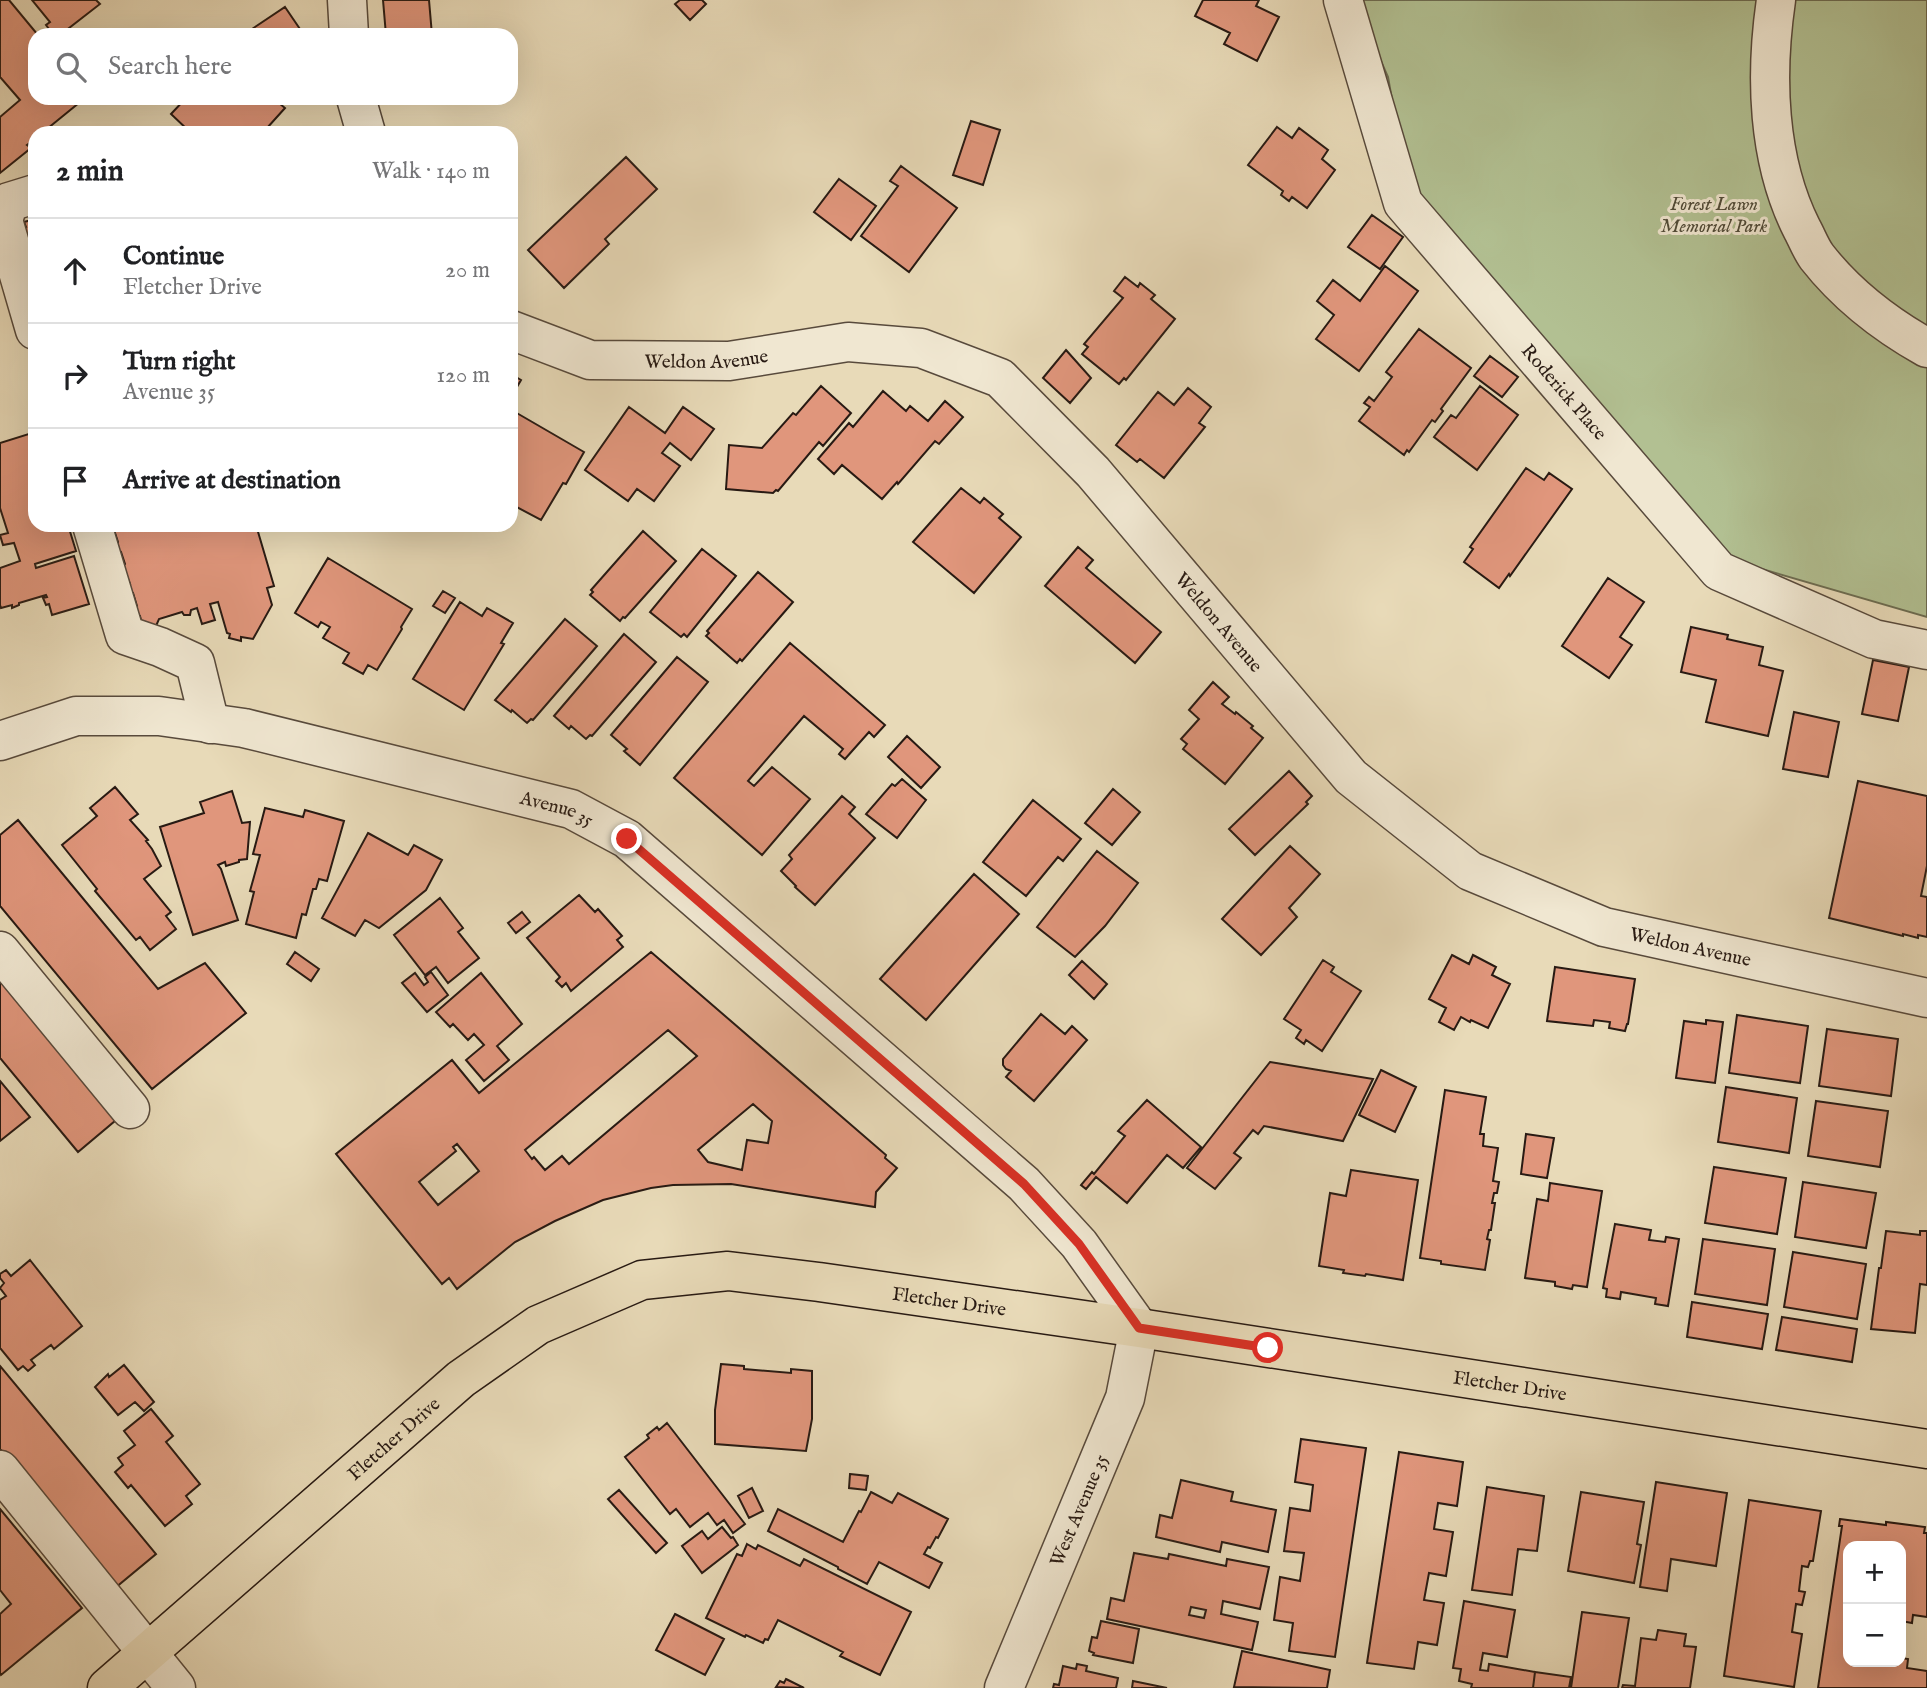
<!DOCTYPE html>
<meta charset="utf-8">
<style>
body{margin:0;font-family:"IM FELL English",serif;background:#f6f6f6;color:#202124}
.controls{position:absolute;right:21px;bottom:21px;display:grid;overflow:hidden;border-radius:14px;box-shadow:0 7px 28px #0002}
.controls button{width:63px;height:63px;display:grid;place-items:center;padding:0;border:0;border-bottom:2px solid #e0e0e0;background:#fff;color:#202124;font:35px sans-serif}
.stop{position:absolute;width:21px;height:21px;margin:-16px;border:5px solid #d93025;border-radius:50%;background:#fff}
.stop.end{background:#d93025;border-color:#fff;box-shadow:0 2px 7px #0008}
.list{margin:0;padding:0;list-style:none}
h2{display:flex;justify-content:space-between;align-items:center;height:91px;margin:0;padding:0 28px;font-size:30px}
h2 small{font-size:23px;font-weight:400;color:#757577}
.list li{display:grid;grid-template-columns:46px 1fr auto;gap:21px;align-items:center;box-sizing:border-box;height:105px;padding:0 28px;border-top:2px solid #e0e0e0}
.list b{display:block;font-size:26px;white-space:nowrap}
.list p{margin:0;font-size:23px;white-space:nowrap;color:#757577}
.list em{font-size:23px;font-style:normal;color:#757577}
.icon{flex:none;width:38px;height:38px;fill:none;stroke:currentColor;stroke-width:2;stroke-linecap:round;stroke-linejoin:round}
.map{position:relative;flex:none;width:1927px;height:1688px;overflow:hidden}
.search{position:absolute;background:#fff;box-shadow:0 7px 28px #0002;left:28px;top:28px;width:490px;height:77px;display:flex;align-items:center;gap:18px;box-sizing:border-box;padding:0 24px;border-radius:21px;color:#757577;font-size:26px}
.panel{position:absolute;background:#fff;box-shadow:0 7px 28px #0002;left:28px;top:126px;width:490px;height:406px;border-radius:21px}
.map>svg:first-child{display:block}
.green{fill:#b2c092;stroke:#6d6d52;stroke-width:2}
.building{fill:#e0967c;stroke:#281a13;stroke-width:2;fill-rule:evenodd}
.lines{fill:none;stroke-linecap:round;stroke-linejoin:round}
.minor-casing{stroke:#584a3c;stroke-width:41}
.major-casing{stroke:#281a13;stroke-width:41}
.minor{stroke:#f0e7d1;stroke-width:38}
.major{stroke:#e8dab8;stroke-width:38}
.route{stroke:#d93025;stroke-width:9}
.labels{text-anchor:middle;stroke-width:6;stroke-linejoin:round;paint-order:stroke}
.park-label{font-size:19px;font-style:italic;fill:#514c39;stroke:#f0e7d1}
.street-label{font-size:19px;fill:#281a13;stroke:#f0e7d1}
</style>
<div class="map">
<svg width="1927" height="1688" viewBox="0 0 1927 1688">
<rect width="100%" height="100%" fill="#e8dab8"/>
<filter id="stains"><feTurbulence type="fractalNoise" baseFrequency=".00286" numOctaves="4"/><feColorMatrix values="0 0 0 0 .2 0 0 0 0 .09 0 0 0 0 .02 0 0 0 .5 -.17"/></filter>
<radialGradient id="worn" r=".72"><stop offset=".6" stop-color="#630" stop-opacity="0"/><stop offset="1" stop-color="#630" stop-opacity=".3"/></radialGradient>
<path class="green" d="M1339,0H1927V617L1731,560L1409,195L1388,77L1361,16Z"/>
<path class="building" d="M0,0H9L38,35H35V98H85L42,133H35V139L27,145L31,148L0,173V117L20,100L0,77Z
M32,0H96L100,4L60,35L57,31L53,34L46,25L50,22Z
M383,0H429L432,35H386Z
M680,0H702L706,4L690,20L675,4Z
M1203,0H1259L1256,6L1279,17L1257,61L1224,44L1230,33L1195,16Z
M285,7L304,35H256L252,29Z
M186,98H273L285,108L267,128L272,133H191L171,114Z
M971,121L1000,130L983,185L953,175Z
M1277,127L1292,138L1299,128L1328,150L1322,159L1335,170L1307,208L1292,197L1289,201L1281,195L1283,191L1248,165Z
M626,157L657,189L605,239L609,244L564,288L528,250Z
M901,166L957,208L909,272L861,236L898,186L890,181Z
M839,179L876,206L851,240L814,212Z
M1372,215L1403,237L1380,269L1348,247Z
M35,219V260H32L30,252L32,250L23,228L26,227L24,222Z
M1385,266L1418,291L1359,371L1316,339L1334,315L1317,301L1333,280L1360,301Z
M1125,277L1138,287L1140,283L1155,295L1151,299L1175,319L1126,380L1124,378L1119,384L1082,354L1088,347L1084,344L1123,298L1114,291Z
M1419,329L1471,368L1441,409L1443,411L1435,422L1432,420L1409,452L1407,450L1404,455L1359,421L1370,407L1364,403L1369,397L1374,401L1392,377L1386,372Z
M1066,350L1091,378L1070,403L1043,378Z
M1490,356L1518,377L1502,397L1474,376Z
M511,374L521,380L511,397Z
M821,386L851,413L823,446L819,442L778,491L776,490L773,493L726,489L729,445L762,448L793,413L796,415Z
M1480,386L1518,415L1477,470L1434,437L1451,415L1456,418Z
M1188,388L1211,407L1199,423L1205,427L1164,478L1140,459L1137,462L1116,445L1158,392L1174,405Z
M883,391L906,411L910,406L928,421L945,401L963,417L939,444L935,441L898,484L897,482L882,499L842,465L834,474L818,459L849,423L853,427Z
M629,407L665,433L683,407L714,429L691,460L670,443L662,453L680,466L654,501L637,489L628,501L585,470Z
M515,412L584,452L566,484L563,483L541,520L511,504V420Z
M35,432V525H68L76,551L35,564L36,568L74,556L89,604L52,615L49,604L46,605L43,598L47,597L46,595L19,603V605L12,608V605L1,608L0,605V568L20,561L14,543L3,545L0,535L8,533L0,508V443Z
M1526,468L1544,480L1549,473L1572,489L1510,576L1509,574L1499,588L1464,562L1473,549L1470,547Z
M961,488L980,503L984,498L1003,514L999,518L1021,537L974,593L913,542Z
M109,525H256L274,586L267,588L272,605L253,639L241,637V641L229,638L230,634L227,633L218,602L210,604L215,620L202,624L197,608L191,610L190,615H184L182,612L159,619L156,626L142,625L140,616H137L134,608L137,606L133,593H130L128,585L130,584L123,566L125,564L121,552L118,553L116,545L118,542L113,527Z
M643,531L676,561L625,618L623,617L620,621L590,595L593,592L591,590Z
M1078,547L1093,560L1086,568L1161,632L1135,663L1045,586Z
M702,549L736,576L687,637L684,634L681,637L650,612Z
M328,558L412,609L401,627L402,629L377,670L368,665L363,674L343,663L349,653L323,638L330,627L321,622L318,627L295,613Z
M758,572L793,602L742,661L740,659L737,663L706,636L709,633L707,631Z
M1608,578L1644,602L1620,637L1632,645L1609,678L1562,646Z
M443,591L455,598L445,613L433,606Z
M460,602L482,616L487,608L513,623L501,643L504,644L464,710L413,679Z
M565,619L597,646L533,720L531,719L527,723L512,710L511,712L495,700Z
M1691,627L1728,635L1727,639L1763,647L1759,665L1783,671L1768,736L1706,722L1716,680L1681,672Z
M624,634L656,662L592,736L590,735L586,739L571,726L569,729L554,716Z
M790,643L885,725L874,737L869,732L845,759L839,754L843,749L804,716L748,781L754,786L772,767L810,799L762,855L674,778Z
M677,657L708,682L640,765L624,751L627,749L611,735Z
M1873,660L1909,667L1898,721L1862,714Z
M1213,682L1229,697L1222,704L1235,714L1236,712L1253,726L1251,728L1263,738L1225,784L1183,749L1187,744L1181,739L1199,719L1189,710Z
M1794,712L1839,722L1828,777L1783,769Z
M907,736L940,767L921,788L888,757Z
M1289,771L1312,796L1306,802L1308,804L1255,855L1229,829Z
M902,779L926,800L897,838L866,814L892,784L895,786Z
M1858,781L1927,796V866L1921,896L1927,897V937L1918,935V938L1903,934V936L1829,918Z
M115,787L138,814L130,820L148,840L146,841L152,849L161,866L144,879L171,912L166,916L176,929L150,950L140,937L136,940L95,891L97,889L62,845L97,816L90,808Z
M1113,789L1140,812L1112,845L1085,823Z
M232,791L242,823L250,822L247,859L239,860V862L226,866L225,862L218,865L221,869L238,920L193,935L160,827L204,813L200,802Z
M842,796L855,807L849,814L875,838L815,905L795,887L796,886L781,871L792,859L789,855Z
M1033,800L1081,839L1063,861L1058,857L1026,896L983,862Z
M265,808L303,817L305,810L344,821L327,881L319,879L316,889H313L306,915L302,914L296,938L246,924L254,892L250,891L260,855L253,854Z
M18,820L158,989L205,963L246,1013L152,1089L0,906V835Z
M368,833L408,855L414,845L442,860L426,890L379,928L365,920L355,936L322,918Z
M1290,846L1320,874L1289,908L1297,917L1261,955L1222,919Z
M1097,851L1138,883L1105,926L1075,957L1037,927Z
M974,874L1019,914L926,1020L880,979Z
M579,895L595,912L598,909L622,936L617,940L623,947L571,991L566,983L562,987L556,981L560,977L527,938Z
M440,898L463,928L458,932L479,958L448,983L436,967L425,975L394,935Z
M522,912L530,922L516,933L508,923Z
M295,952L319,969L311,981L287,964Z
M651,952L886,1155L885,1158L897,1168L876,1192L875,1207L731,1184L673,1185L651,1188L603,1200L555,1221L515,1242L457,1289L449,1278L442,1284L336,1154L452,1060L479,1093ZM668,1030L697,1056L569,1164L562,1156L545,1170L534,1157L532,1159L525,1150ZM753,1104L772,1121L768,1143L747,1140L742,1170L708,1162L698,1150ZM457,1144L479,1171L438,1205L419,1182L456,1151L453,1147Z
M1452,955L1469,964L1473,955L1496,967L1492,975L1510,984L1488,1028L1471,1020L1470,1022L1461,1017L1454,1030L1439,1022L1446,1008L1429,999Z
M0,958L122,1115L78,1152L0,1058Z
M1323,960L1334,967L1331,972L1361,991L1322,1051L1306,1040L1304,1044L1296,1038L1301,1030L1284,1019Z
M1082,961L1107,984L1094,999L1069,975Z
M1555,967L1635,979L1628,1024H1627L1625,1031L1609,1028L1610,1022L1594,1020L1593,1026L1547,1021Z
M431,972L448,995L427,1012L402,983L415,973L424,985L428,982L425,977Z
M481,973L522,1024L497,1046L509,1060L484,1081L466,1060L484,1045L474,1034L468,1040L453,1024L450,1027L436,1012Z
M1041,1014L1065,1034L1072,1026L1087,1040L1034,1101L1006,1077L1011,1071L1006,1069L1003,1065V1059Z
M1737,1015L1808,1026L1800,1083L1729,1073Z
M1706,1020L1723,1022L1715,1083L1676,1078L1684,1021L1706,1024Z
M1827,1029L1898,1039L1891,1096L1819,1086Z
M1270,1062L1373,1079L1343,1141L1264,1126L1258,1134L1253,1130L1234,1153L1241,1158L1215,1189L1187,1168Z
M1381,1070L1416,1087L1395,1132L1359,1115Z
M0,1081L30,1117L0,1141Z
M1726,1087L1797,1098L1789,1153L1718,1142Z
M1445,1090L1486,1097L1480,1134H1484L1483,1146L1498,1148L1493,1181L1499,1182L1497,1193H1494L1492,1203H1495L1491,1230H1489L1487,1239L1490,1240L1485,1270L1441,1264V1261L1420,1258Z
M1147,1100L1201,1147L1183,1168L1167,1155L1127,1203L1096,1177L1086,1189L1081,1185L1092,1172L1094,1174L1125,1136L1118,1131Z
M1816,1101L1888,1111L1880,1167L1808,1156Z
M1526,1134L1554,1138L1547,1178L1521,1174Z
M1714,1167L1786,1178L1777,1234L1705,1223Z
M1351,1170L1418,1180L1403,1280L1366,1274L1365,1276L1343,1273L1344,1270L1319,1266L1330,1193L1346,1196Z
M1803,1182L1876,1193L1866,1248L1795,1237Z
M1550,1183L1602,1191L1587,1287L1573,1285L1572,1289L1555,1286V1282L1525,1278L1537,1199L1548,1201Z
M1615,1224L1651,1230L1649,1240L1665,1242L1666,1237L1679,1239L1668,1306L1655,1304L1656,1298L1621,1292L1620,1299L1606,1297L1607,1289L1603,1288Z
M1886,1231L1920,1235V1231H1927V1285L1920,1284L1915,1333L1871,1329L1879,1268H1881Z
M1703,1239L1775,1249L1767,1305L1695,1294Z
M1793,1252L1866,1264L1857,1319L1784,1307Z
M30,1260L82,1326L54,1349L51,1345L31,1360L35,1365L28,1371L23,1366L18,1370L0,1348V1300L6,1296L0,1288L4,1283L0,1278V1274L6,1270L11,1276Z
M1692,1302L1768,1314L1762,1349L1687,1337Z
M1782,1317L1857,1329L1852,1362L1776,1350Z
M721,1364L744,1366V1369L791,1373V1369L812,1371V1419L806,1451L715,1444V1410Z
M124,1365L154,1402L144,1411L135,1402L118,1415L95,1387L108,1374L109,1377Z
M0,1366L156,1554L115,1588L0,1449Z
M151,1409L173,1436L166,1442L200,1484L186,1496L192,1504L165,1526L131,1485L128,1488L115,1472L123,1465L118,1458L135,1445L124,1431Z
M667,1423L745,1524L733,1533L724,1520L717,1525L708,1513L690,1527L676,1509L670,1514L625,1457L649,1438L647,1435L657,1427L659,1430Z
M1301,1439L1366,1448L1335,1657L1289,1651L1293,1623L1274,1620L1280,1577L1300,1581L1304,1553L1284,1551L1290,1508L1310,1511L1313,1485L1295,1482Z
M1399,1452L1463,1462L1457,1506L1438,1503L1434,1529L1453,1532L1446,1576L1429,1573L1424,1600L1444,1603L1437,1645L1418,1642L1414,1669L1367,1663Z
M850,1474L868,1476L866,1490L849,1488Z
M1181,1480L1233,1492L1231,1501L1276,1510L1268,1552L1222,1542L1220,1552L1156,1537L1160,1515L1172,1518Z
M1656,1482L1727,1493L1716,1566L1671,1559L1667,1591L1640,1587Z
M1487,1487L1544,1496L1537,1551L1518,1549L1512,1595L1472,1590Z
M752,1488L763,1511L749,1518L738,1496Z
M619,1490L667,1543L656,1553L608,1499Z
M871,1492L892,1503L898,1493L948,1519L938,1538L936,1537L930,1548L928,1547L924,1554L942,1563L929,1588L879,1562L867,1584L838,1569V1567L768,1531L778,1509L843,1542L859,1511L861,1512Z
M1581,1492L1644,1502L1637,1544L1641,1545L1634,1583L1568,1571Z
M1749,1500L1821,1511L1813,1561H1810L1808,1567L1802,1566L1799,1591L1805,1592L1802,1605L1796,1604L1792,1632L1802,1634L1794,1687L1724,1676Z
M0,1509L82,1608L1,1675L0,1673V1614L11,1604L0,1590Z
M1840,1519L1886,1525V1522L1925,1527L1924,1533H1927V1617L1913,1615L1912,1623L1901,1621V1546H1848V1662H1868L1887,1665L1888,1662H1901V1658L1908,1659L1907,1668L1927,1671V1688H1818L1842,1526H1839Z
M722,1527L731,1538L733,1537L738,1545L702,1573L682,1546L702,1531L708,1539Z
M747,1544L756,1549L758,1545L800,1566L804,1559L911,1612L880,1675L840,1656L843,1652L778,1620L768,1640L765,1639L763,1643L746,1635L745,1637L706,1618L737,1554L742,1556Z
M1134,1553L1168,1559L1169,1554L1226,1566L1227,1559L1269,1567L1260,1609L1223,1601L1221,1614L1258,1622L1252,1650L1107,1619L1111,1598L1124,1601ZM1191,1607L1206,1610L1204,1618L1189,1615Z
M1464,1601L1515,1610L1507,1657L1483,1653L1480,1670L1488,1671L1489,1664L1535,1672L1533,1688H1471L1472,1684L1459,1681L1461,1669L1453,1668Z
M1582,1612L1629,1618L1618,1688H1571Z
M675,1614L724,1639L705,1675L656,1650Z
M1101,1621L1139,1629L1133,1663L1093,1655L1094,1653L1089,1651L1092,1637L1097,1638Z
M1658,1630L1686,1634L1684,1646L1696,1647L1690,1688H1622L1623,1685L1635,1686L1641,1638L1656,1640Z
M1242,1651L1330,1670L1327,1688L1234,1687Z
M1077,1664L1087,1666L1086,1671L1118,1678L1116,1688H1053L1054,1684L1059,1685L1063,1666L1076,1669Z
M1535,1672L1571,1677L1569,1688H1533Z
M786,1679L804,1688L776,1687L780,1681L784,1683Z
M1133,1681L1167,1688H1132Z"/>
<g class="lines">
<g class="minor-casing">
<g id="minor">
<path d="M347,0L349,35"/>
<path id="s1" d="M1343,0L1403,203L1719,571L1874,639L1927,650"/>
<path d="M1776,0C1765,75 1767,160 1802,229C1807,238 1811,249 1817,257C1846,294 1886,325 1927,348"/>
<path d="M356,98L366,133"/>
<path d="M35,194L9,202L3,220L35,330"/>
<path id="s2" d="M511,330L590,360L729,361L848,342L921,348L1000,378L1093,472L1351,777L1470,871L1604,927L1927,998"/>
<path d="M92,525L125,635L160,647L195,663L210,724"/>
<path id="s3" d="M0,741L76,716H159L244,728L571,809L627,839L1024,1184L1079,1244L1139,1328L1125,1398L1004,1688"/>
<path d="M0,951L130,1109"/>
<path d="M0,1470L176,1688"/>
</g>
</g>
<g class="major-casing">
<g id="major">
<path id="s4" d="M107,1688L461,1379L538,1325L642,1280L728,1271L819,1282L1139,1328L1927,1449"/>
</g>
</g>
<use href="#minor" class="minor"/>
<use href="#major" class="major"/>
</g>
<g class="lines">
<path class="route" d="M627,839L1024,1184L1079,1244L1139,1328L1268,1348"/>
</g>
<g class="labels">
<g class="park-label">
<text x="1714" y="210">Forest Lawn<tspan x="1714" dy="22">Memorial Park</tspan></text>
</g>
<g class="street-label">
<text dy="7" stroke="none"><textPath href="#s2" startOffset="201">Weldon Avenue</textPath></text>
<text dy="7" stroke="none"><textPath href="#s1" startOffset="460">Roderick Place</textPath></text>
<text dy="7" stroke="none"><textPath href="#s2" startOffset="830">Weldon Avenue</textPath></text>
<text dy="7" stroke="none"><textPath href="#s3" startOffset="572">Avenue 35</textPath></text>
<text dy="7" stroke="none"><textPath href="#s2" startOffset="1419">Weldon Avenue</textPath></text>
<text dy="7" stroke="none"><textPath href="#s4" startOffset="987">Fletcher Drive</textPath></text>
<text dy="7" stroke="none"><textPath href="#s4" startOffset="1554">Fletcher Drive</textPath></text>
<text dy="7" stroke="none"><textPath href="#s4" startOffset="380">Fletcher Drive</textPath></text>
<text transform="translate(1078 1510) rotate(-67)" y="7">West Avenue 35</text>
</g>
</g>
<rect width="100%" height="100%" filter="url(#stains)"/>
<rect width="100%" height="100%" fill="url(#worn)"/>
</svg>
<div class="controls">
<button>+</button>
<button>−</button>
</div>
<div class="stop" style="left:1268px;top:1348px"></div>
<div class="stop end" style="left:627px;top:839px"></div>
<div class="search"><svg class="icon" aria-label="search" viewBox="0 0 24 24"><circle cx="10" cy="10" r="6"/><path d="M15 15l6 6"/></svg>Search here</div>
<section class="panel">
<h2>2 min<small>Walk · 140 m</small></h2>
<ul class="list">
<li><svg class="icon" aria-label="ahead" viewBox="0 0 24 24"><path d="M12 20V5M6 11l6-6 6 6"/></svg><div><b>Continue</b><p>Fletcher Drive</p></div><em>20 m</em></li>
<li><svg class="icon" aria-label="right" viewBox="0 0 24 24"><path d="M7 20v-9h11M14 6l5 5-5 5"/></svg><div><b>Turn right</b><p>Avenue 35</p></div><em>120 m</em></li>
<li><svg class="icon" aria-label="arrive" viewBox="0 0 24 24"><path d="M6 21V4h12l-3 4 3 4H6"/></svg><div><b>Arrive at destination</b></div></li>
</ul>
</section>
</div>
